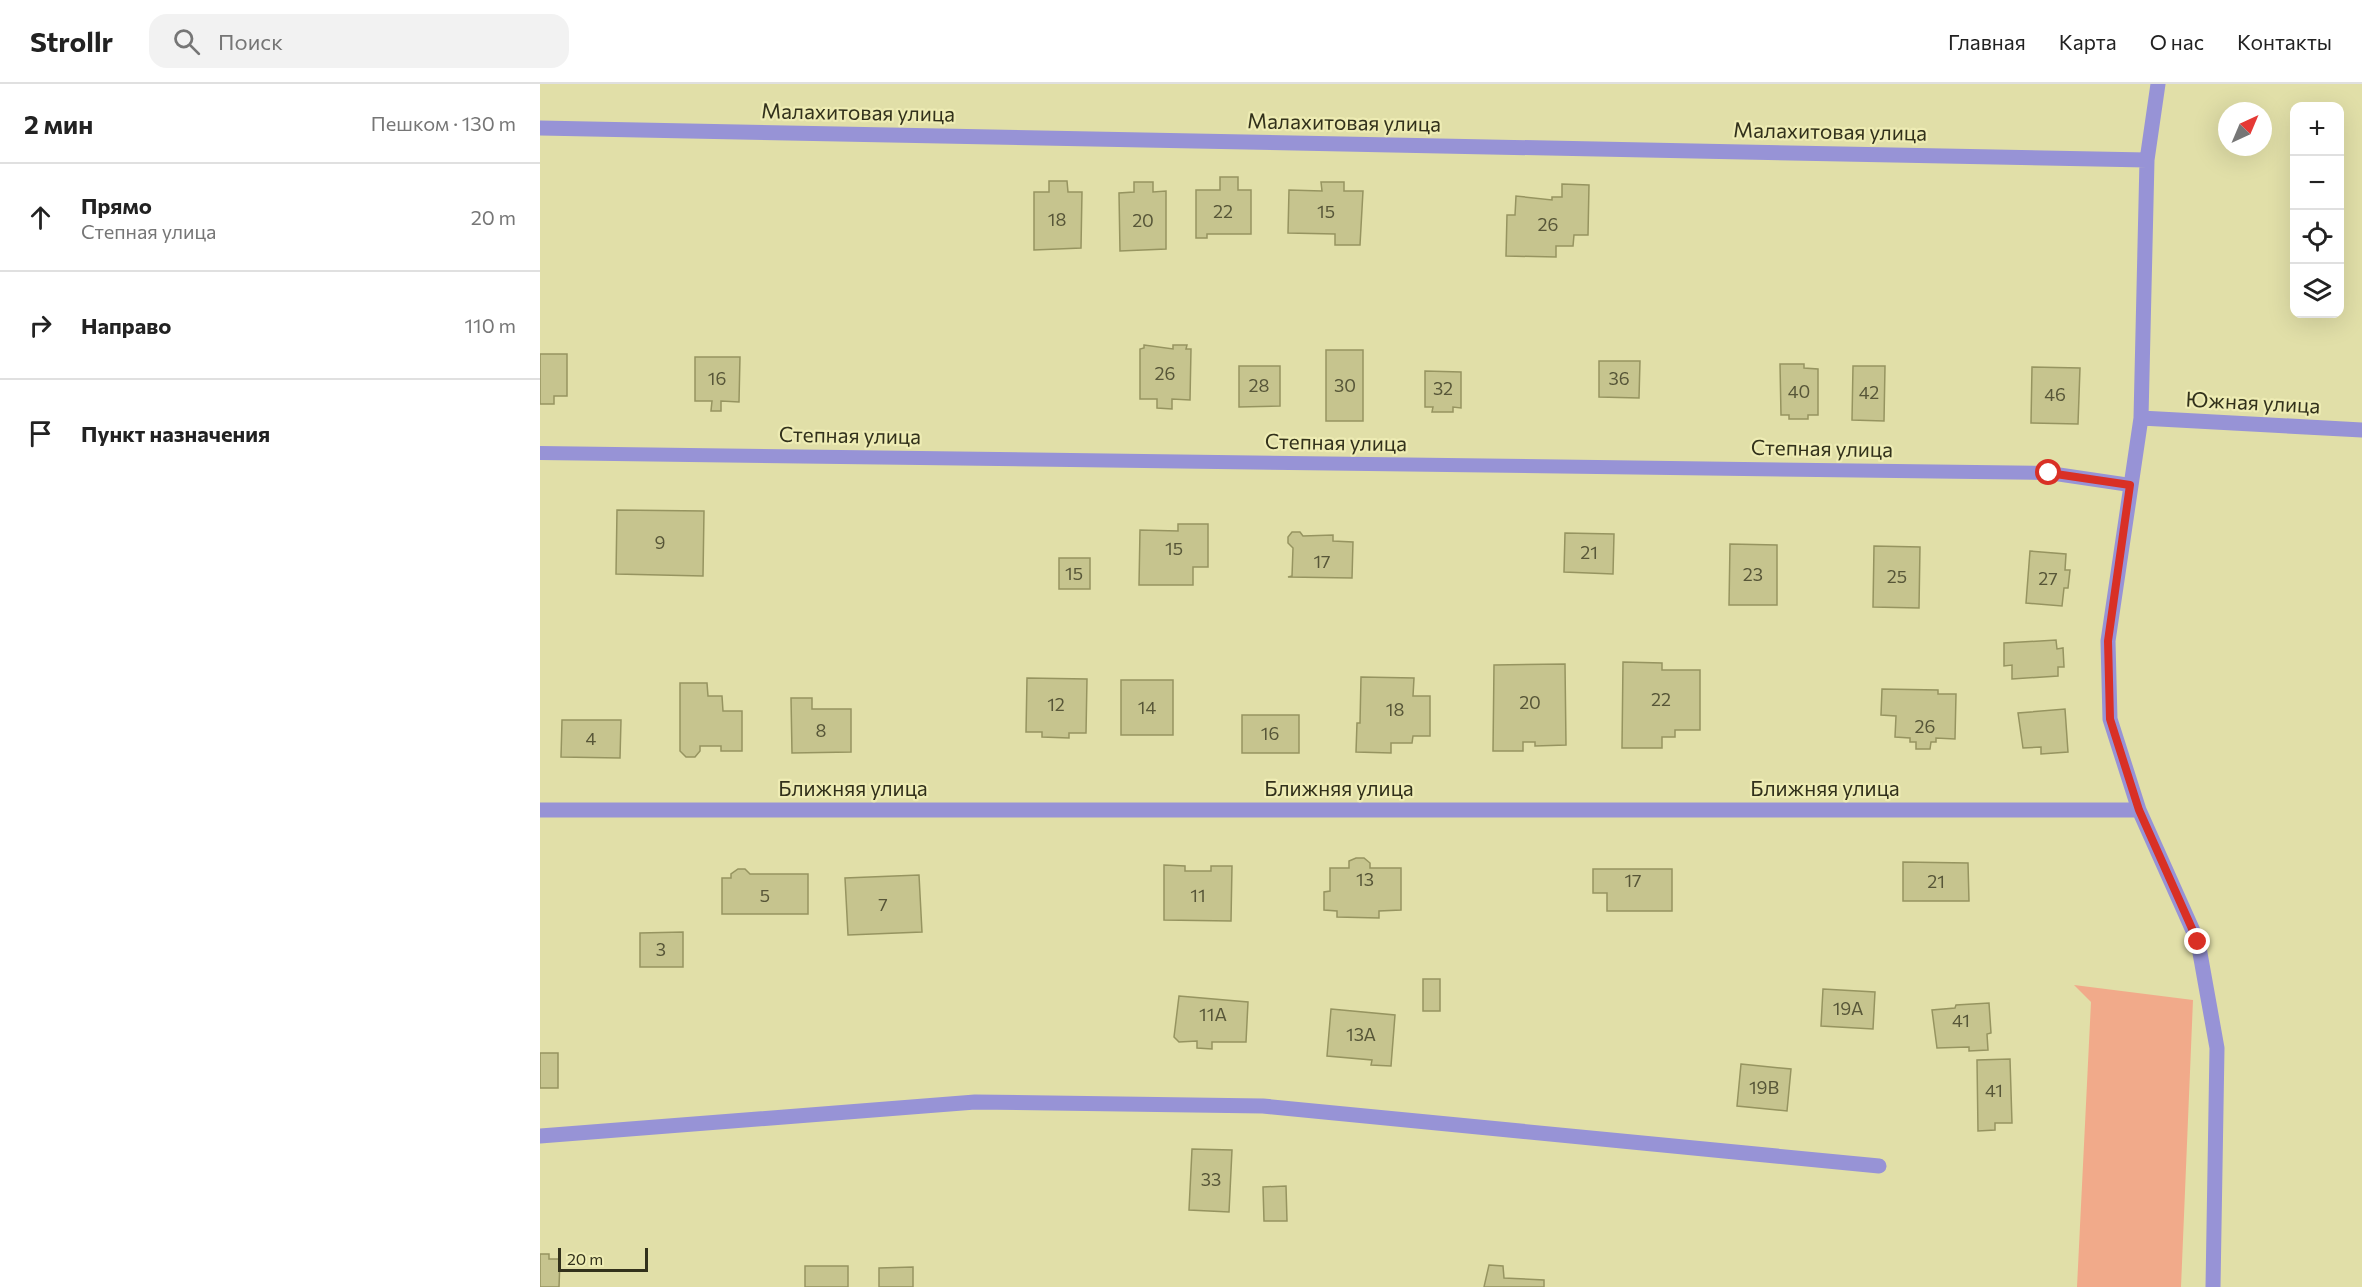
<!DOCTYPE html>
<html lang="ru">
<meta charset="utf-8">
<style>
body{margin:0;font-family:Commissioner,sans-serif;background:#f2f2f2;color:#222}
.controls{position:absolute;right:18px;top:18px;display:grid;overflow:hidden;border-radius:12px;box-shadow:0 6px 24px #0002}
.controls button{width:54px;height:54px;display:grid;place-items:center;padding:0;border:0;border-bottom:2px solid #e0e0e0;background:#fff;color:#222;font:30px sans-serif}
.compass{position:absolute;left:1678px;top:18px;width:54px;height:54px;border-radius:50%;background:#fff;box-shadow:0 6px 24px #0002;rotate:44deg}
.scale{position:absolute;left:18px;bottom:15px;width:90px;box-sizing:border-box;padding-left:6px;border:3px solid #32311b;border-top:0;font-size:16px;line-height:21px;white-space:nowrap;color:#32311b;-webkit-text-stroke:4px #eeecb4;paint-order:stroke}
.stop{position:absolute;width:18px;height:18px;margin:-14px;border:4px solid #d93025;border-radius:50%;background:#fff}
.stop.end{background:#d93025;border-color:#fff;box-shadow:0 2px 6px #0008}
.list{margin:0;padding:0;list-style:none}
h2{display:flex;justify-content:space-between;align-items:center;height:78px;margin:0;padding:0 24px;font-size:26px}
h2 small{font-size:20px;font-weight:400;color:#767676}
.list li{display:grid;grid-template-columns:39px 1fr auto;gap:18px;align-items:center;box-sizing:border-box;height:108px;padding:0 24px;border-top:2px solid #e0e0e0}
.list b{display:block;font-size:22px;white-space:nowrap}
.list p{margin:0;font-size:20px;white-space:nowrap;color:#767676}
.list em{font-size:20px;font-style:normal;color:#767676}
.icon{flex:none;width:33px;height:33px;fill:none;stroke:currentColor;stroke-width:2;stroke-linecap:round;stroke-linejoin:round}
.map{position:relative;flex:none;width:1822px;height:1203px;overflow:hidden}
header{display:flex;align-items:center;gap:36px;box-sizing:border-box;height:84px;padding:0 30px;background:#fff;border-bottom:2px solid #e0e0e0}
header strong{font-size:28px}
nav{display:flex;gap:33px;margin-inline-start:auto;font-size:21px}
.search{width:420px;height:54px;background:#f2f2f2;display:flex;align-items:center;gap:15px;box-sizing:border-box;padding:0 21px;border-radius:18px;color:#767676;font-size:22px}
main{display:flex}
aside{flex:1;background:#fff}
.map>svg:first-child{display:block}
.green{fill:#f1aa8a}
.building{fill:#c6c48e;stroke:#969460;stroke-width:1.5}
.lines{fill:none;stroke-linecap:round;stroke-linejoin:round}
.service{stroke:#9793d6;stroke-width:14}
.minor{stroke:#9793d6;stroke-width:15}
.route{stroke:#d93025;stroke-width:8}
.labels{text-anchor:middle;stroke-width:4.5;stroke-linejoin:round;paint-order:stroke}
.number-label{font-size:18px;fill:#575638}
.street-label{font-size:21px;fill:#32311b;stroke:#eeecb4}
</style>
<header>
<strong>Strollr</strong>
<div class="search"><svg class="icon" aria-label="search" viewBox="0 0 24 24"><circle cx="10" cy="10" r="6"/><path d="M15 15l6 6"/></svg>Поиск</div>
<nav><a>Главная</a><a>Карта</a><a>О нас</a><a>Контакты</a></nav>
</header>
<main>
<aside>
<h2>2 мин<small>Пешком · 130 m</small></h2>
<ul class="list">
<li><svg class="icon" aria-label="ahead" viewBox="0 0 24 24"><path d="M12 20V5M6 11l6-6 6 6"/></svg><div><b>Прямо</b><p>Степная улица</p></div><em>20 m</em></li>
<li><svg class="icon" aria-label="right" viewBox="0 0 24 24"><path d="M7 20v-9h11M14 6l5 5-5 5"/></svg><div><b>Направо</b></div><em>110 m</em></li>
<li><svg class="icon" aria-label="arrive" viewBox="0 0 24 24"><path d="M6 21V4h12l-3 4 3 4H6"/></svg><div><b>Пункт назначения</b></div></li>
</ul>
</aside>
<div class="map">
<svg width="1822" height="1203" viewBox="0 0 1822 1203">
<rect width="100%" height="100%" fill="#e1dfa8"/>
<path class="green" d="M1534,901L1653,916L1641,1203H1537L1551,918Z"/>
<path class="building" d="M680,93H698V106H711V150H667V154H656V106H680Z
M509,97H527L528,108H542L541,164L494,166V108H509Z
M594,98H613V108L626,107V165L580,167L579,109L594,108Z
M781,98H804V107H823L820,161H795V150L748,149L749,106L782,107Z
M1022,100L1049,101L1048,151H1034L1033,162H1016V173L966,172L967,131H975L976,112L1012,116V113H1022Z
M604,261L633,265V261H647L646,265H651L650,316L632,315V325L617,324V315H600V265L604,264Z
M786,266H823V337H786Z
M0,270H27V312H14V320H0Z
M155,273H200L199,318L181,317V327H171L172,317H155Z
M1059,277H1100L1099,314L1059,313Z
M1240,280H1264V284L1278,285V331H1268V335H1249V331H1241Z
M699,282H740V322L699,323Z
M1313,282H1345L1344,337L1312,336Z
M1492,283L1540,284L1538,340L1491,339Z
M885,287L921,288V324L913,323V328H892L893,323H885Z
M77,426L164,427L163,492L76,490Z
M638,440H668V483H653V501H599L600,446L638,447Z
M752,448H760L763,452L793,451V457L813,458L812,494L748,493L752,492L753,464L748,459V453Z
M1025,449L1074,450L1073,490L1024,488Z
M1190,460L1237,461V521H1189Z
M1334,462L1380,463L1379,524L1333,523Z
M1490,467L1526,470L1525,486H1530L1528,504H1524L1522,522L1486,519Z
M519,474H550V505H519Z
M1516,556L1517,565L1523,564L1524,583H1518V592L1472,595V581L1464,582V559Z
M1083,578L1122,579V586H1160V646H1135V653H1122V664H1082Z
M1025,580L1026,661L995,662V658H983V667H953L954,581Z
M821,593L874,594L873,612H890V652H873L872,659H851V669L816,668L817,639H820Z
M487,594L547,595L546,649H529V654L502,653V648H486Z
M581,596H633V651H581Z
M140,599H167L168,612H182L183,627H202V667H181V662H160V667L155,673H146L140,667Z
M1342,605L1398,606V610H1416L1415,655L1396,654V658H1391L1390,665H1376V658H1370V654L1355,653L1356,632L1341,631Z
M251,614H272V625H311V668L252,669Z
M1525,625L1528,668L1501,670V663L1483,664L1478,629Z
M702,631H759V669H702Z
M22,636H81L80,674L21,673Z
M816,774H824L830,779V784H861V826L839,827V834L797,833V827L784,826V808L790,807V784H809V777Z
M1363,778L1428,779L1429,817H1363Z
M624,781L645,782V787H671V782H692L691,837L624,836Z
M198,785H205L210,790H268V830H182V794H191V790Z
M1053,785H1132V827H1067V809H1053Z
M379,791L382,848L308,851L305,794Z
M143,848V883H100V849Z
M883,895H900V927H883Z
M1283,905L1335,908L1333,945L1281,942Z
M639,912L708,918L706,958H672V965L657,964V957L639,958L634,953Z
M1449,919L1451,949L1447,950L1448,966L1429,967V963L1397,964L1392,926L1415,924L1416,921Z
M791,925L855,931L851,982L831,981L832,976L787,972Z
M0,969H18V1004H0Z
M1470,975L1472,1039H1455V1046L1438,1047L1437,976Z
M1201,980L1251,985L1247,1027L1197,1022Z
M652,1065L692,1066L689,1128L649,1126Z
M746,1102L747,1137H724L723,1103Z
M0,1170H9V1175H20L19,1203H0Z
M949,1181L963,1182L964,1194L1004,1196V1203H944Z
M265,1182H308V1203H265Z
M373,1183V1203H339V1184Z"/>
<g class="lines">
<path class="service" d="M0,369L1509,389L1590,401"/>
<path class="minor" d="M1618,0L1607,76L1601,334L1568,557L1570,635L1599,726L1658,858L1677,964L1673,1203
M0,44L1607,76
M1601,334L1822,346
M0,726H1599
M0,1052L435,1018L723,1022L1339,1082"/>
</g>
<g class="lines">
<path class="route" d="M1509,389L1590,401L1568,557L1570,635L1599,726L1658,858"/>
</g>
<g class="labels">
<g class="number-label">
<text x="683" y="134">22</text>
<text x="786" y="134">15</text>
<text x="517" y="142">18</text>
<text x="603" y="143">20</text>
<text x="1008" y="147">26</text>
<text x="625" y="296">26</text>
<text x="177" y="301">16</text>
<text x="1079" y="301">36</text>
<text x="719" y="308">28</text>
<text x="805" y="308">30</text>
<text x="903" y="311">32</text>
<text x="1259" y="314">40</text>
<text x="1329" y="315">42</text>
<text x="1515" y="317">46</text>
<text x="120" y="465">9</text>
<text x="634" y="471">15</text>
<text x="1049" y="475">21</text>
<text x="782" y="484">17</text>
<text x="534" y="496">15</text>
<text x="1213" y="497">23</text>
<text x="1357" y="499">25</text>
<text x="1508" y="501">27</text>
<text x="1121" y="622">22</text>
<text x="990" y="625">20</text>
<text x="516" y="627">12</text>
<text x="607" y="630">14</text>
<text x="855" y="632">18</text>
<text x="1385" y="649">26</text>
<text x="281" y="653">8</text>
<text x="730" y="656">16</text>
<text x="51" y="661">4</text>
<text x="825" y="802">13</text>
<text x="1093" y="803">17</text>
<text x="1396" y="804">21</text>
<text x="225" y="818">5</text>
<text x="658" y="818">11</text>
<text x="343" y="827">7</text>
<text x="121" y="872">3</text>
<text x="1308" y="931">19А</text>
<text x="673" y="937">11А</text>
<text x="1421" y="943">41</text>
<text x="821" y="957">13А</text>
<text x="1224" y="1010">19В</text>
<text x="1454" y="1013">41</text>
<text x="671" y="1102">33</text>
</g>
<g class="street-label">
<text transform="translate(318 29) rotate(1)" y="7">Малахитовая улица</text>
<text transform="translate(804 39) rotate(1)" y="7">Малахитовая улица</text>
<text transform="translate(1290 48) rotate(1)" y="7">Малахитовая улица</text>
<text transform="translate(1713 319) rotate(3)" y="7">Южная улица</text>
<text transform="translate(310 352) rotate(1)" y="7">Степная улица</text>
<text transform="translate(796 359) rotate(1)" y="7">Степная улица</text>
<text transform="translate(1282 365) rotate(1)" y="7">Степная улица</text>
<text x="313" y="712">Ближняя улица</text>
<text x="799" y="712">Ближняя улица</text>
<text x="1285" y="712">Ближняя улица</text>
</g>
</g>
</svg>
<div class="controls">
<button>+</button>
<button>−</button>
<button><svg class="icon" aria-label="locate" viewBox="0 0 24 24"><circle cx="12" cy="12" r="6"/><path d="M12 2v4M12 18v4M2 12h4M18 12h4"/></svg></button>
<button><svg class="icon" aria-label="layers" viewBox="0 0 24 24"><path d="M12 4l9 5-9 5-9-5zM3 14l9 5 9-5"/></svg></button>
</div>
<svg class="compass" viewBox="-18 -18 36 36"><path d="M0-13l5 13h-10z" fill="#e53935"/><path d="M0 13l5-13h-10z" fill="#767676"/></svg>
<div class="scale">20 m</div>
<div class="stop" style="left:1509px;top:389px"></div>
<div class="stop end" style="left:1658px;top:858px"></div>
</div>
</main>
